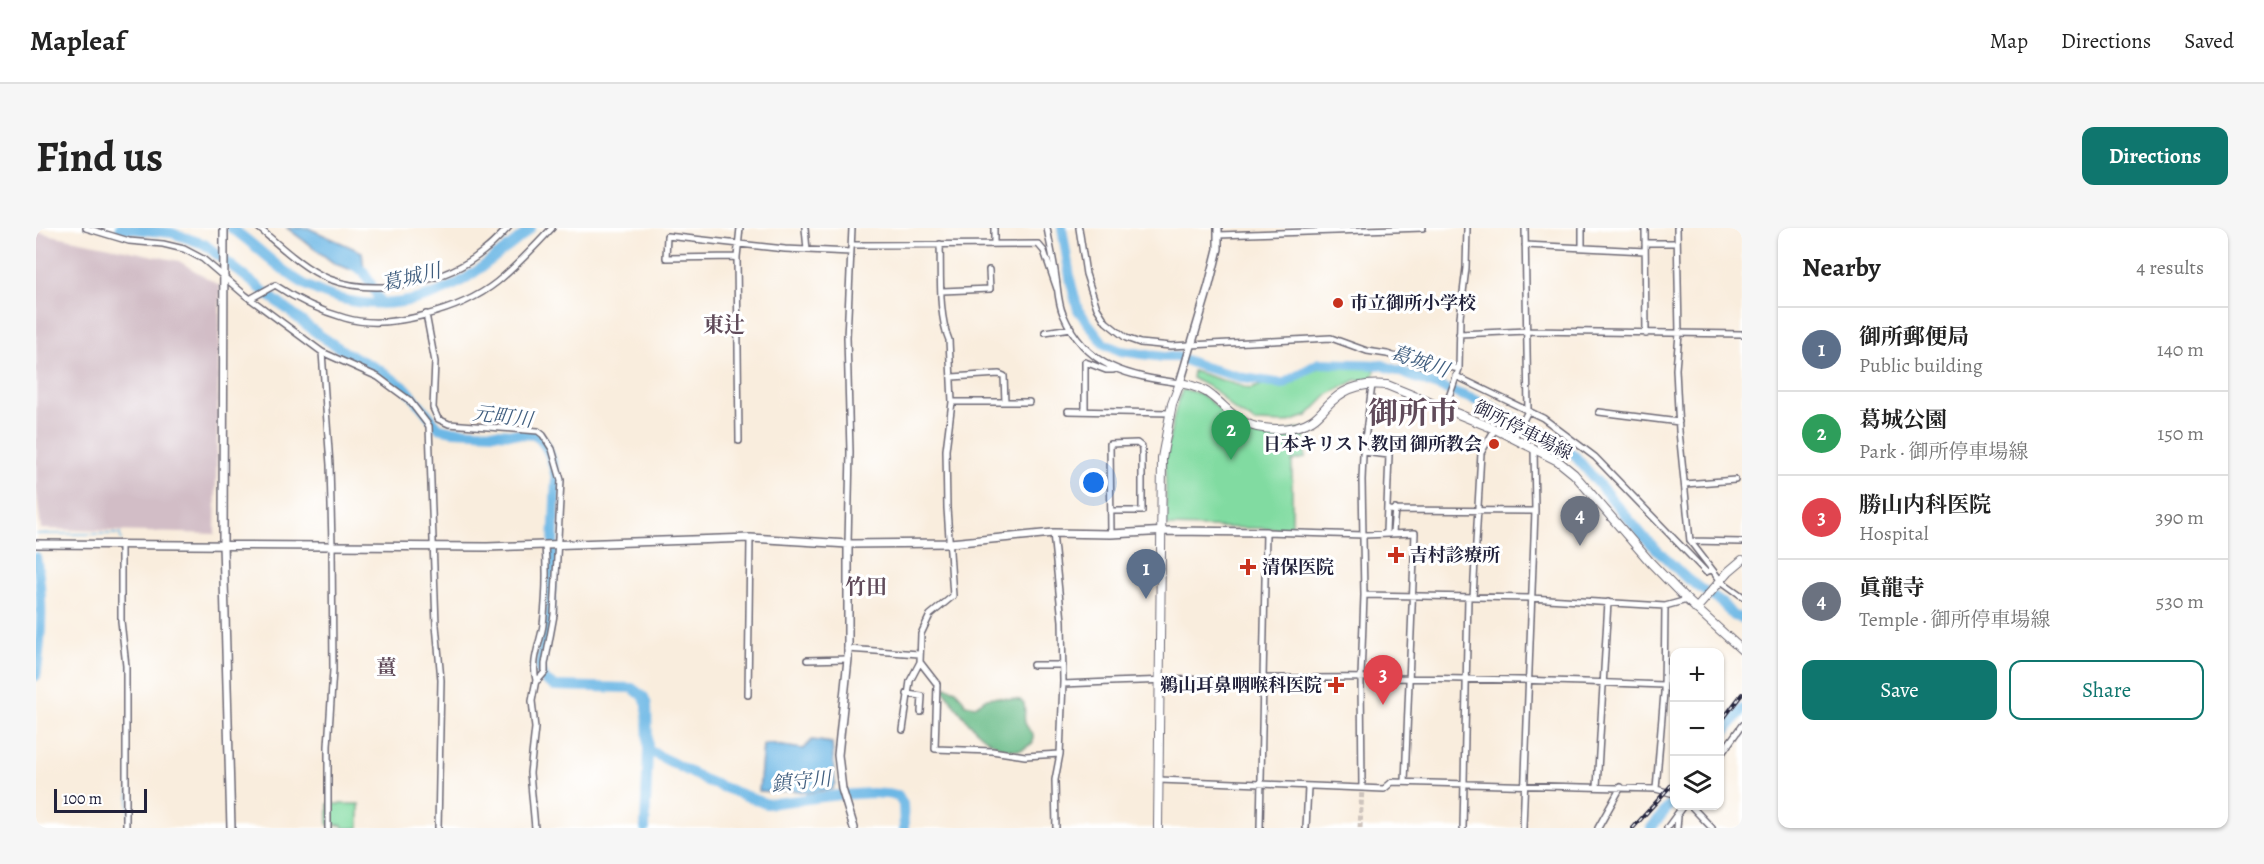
<!DOCTYPE html>
<meta charset="utf-8">
<style>
body{margin:0;font-family:Alegreya,"Noto Serif JP",serif;background:#f6f6f6;color:#222}
.controls{position:absolute;right:18px;bottom:18px;display:grid;overflow:hidden;border-radius:12px;box-shadow:0 2px 4px #0004}
.controls button{width:54px;height:54px;display:grid;place-items:center;padding:0;border:0;border-bottom:2px solid #e0e0e0;background:#fff;color:#222;font:30px sans-serif}
.scale{position:absolute;left:18px;bottom:15px;width:93px;box-sizing:border-box;padding-left:6px;border:3px solid #22223b;border-top:0;font-size:16px;line-height:21px;white-space:nowrap;color:#22223b;-webkit-text-stroke:4px #fff;paint-order:stroke}
.you{position:absolute;left:1058px;top:255px;width:21px;height:21px;margin:-15px;border:4px solid #fff;border-radius:50%;background:#1a73e8;box-shadow:0 0 0 9px #1a73e833}
.badge{display:grid;place-items:center;width:39px;height:39px;border-radius:50%;background:#0f766e;color:#fff;font-size:20px;font-weight:700}
.pin{position:absolute;translate:-50% -50px;filter:drop-shadow(0 2px 3px #0008)}
.pin::after{content:'';position:absolute;top:32px;width:21px;height:18px;background:inherit;clip-path:polygon(0 0,100% 0,50% 100%)}
.list{margin:0;padding:0;list-style:none}
h2{display:flex;justify-content:space-between;align-items:center;height:78px;margin:0;padding:0 24px;font-size:26px}
h2 small{font-size:20px;font-weight:400;color:#767676}
.list li{display:grid;grid-template-columns:39px 1fr auto;gap:18px;align-items:center;box-sizing:border-box;height:84px;padding:0 24px;border-top:2px solid #e0e0e0}
.list b{display:block;font-size:22px;white-space:nowrap}
.list p{margin:0;font-size:20px;white-space:nowrap;color:#767676}
.list em{font-size:20px;font-style:normal;color:#767676}
.actions{display:flex;gap:12px;padding:18px 24px}
.actions a{flex:1;padding:14px 0;border:2px solid #0f766e;border-radius:12px;text-align:center;font-size:21px;color:#0f766e}
.actions .main{background:#0f766e;color:#fff}
.icon{flex:none;width:33px;height:33px;fill:none;stroke:currentColor;stroke-width:2;stroke-linecap:round;stroke-linejoin:round}
.map{position:relative;flex:none;width:1706px;height:600px;overflow:hidden;border-radius:12px}
header{display:flex;align-items:center;gap:36px;box-sizing:border-box;height:84px;padding:0 30px;background:#fff;border-bottom:2px solid #e0e0e0}
header strong{font-size:28px}
nav{display:flex;gap:33px;margin-inline-start:auto;font-size:21px}
.intro{display:flex;align-items:center;justify-content:space-between;box-sizing:border-box;height:144px;padding:0 36px}
h1{margin:0;font-size:42px}
.button{padding:15px 27px;border-radius:12px;background:#0f766e;color:#fff;font-size:21px;font-weight:700}
main{display:flex;gap:36px;padding:0 36px}
aside{flex:1;background:#fff;border-radius:12px;box-shadow:0 2px 4px #0004}
.map>svg:first-child{display:block}
.industrial{fill:#d2bdc6}
.green{fill:#81dba1;stroke:#527e6e;stroke-width:1.5}
.forest{fill:#68bb87;stroke:#456e61;stroke-width:1.5}
.water{fill:#6cb7e5;stroke:#476c90;stroke-width:1.5}
.lines{fill:none;stroke-linecap:round;stroke-linejoin:round}
.stream{stroke:#6cb7e5;stroke-width:1.5}
.river{stroke:#6cb7e5;stroke-width:10}
.minor-tunnel{stroke:#cec4bd;stroke-width:5;stroke-dasharray:5 2.5;stroke-linecap:butt}
.minor-casing{stroke:#6d6974;stroke-width:8}
.tertiary-casing{stroke:#6d6974;stroke-width:10}
.secondary-casing{stroke:#6d6974;stroke-width:10}
.minor{stroke:#fff;stroke-width:5}
.tertiary{stroke:#fff;stroke-width:7}
.secondary{stroke:#fff;stroke-width:8}
.rail-casing{stroke:#22223b;stroke-width:4}
.rail{stroke:#fff;stroke-width:1.5;stroke-dasharray:4.5;stroke-linecap:butt}
.poi-dot{fill:#c8321e;stroke:#fff;stroke-width:2}
.labels{text-anchor:middle;stroke-width:6;stroke-linejoin:round;paint-order:stroke}
.poi-label{font-size:18px;font-weight:bold;fill:#22223b;stroke:#fff;text-anchor:start}
.street-label{font-size:18px;fill:#22223b;stroke:#fff}
.water-label{font-size:20px;font-style:italic;fill:#405e7f;stroke:#fff}
.neighbourhood-label{font-size:20px;font-weight:bold;fill:#604b5a;stroke:#fff}
.quarter-label{font-size:21px;font-weight:bold;fill:#604b5a;stroke:#fff}
.town-label{font-size:30px;font-weight:bold;fill:#604b5a;stroke:#fff}
</style>
<header>
<strong>Mapleaf</strong>
<nav><a>Map</a><a>Directions</a><a>Saved</a></nav>
</header>
<div class="intro"><h1>Find us</h1><a class="button">Directions</a></div>
<main>
<div class="map">
<svg width="1706" height="600" viewBox="0 0 1706 600">
<rect width="100%" height="100%" fill="#fff"/>
<filter id="ink" filterUnits="userSpaceOnUse"><feTurbulence type="fractalNoise" baseFrequency=".0167" numOctaves="2"/><feDisplacementMap in="SourceGraphic" scale="12" xChannelSelector="R" yChannelSelector="G"/><feConvolveMatrix kernelMatrix="1 2 1 2 8 2 1 2 1" color-interpolation-filters="sRGB"/></filter>
<filter id="wash" filterUnits="userSpaceOnUse"><feTurbulence type="fractalNoise" baseFrequency=".008" numOctaves="4" result="noise"/><feDisplacementMap in="SourceGraphic" scale="24" xChannelSelector="R" yChannelSelector="G"/><feGaussianBlur stdDeviation="1.35" result="paint"/><feColorMatrix in="noise" values="0 0 0 0 0 0 0 0 0 0 0 0 0 0 0 0 0 1.4 0 .05"/><feComposite in="paint" operator="in"/></filter>
<g filter="url(#wash)">
<rect width="100%" height="100%" fill="#f9eddd"/>
<path class="industrial" d="M0,4L143,33L184,58L179,306L5,301L0,258Z"/>
<path class="green" d="M1302,135L1339,140L1338,152H1320L1293,166L1271,188L1250,195L1219,194L1198,182L1179,162L1156,150L1157,143L1214,161L1226,157H1253L1265,145Z
M1146,162C1176,163 1181,187 1205,198C1225,208 1248,204 1269,200V230L1256,233V301L1131,298L1129,231L1140,179Z
M292,576H323V600H307L306,597H292Z"/>
<path class="forest" d="M910,459L920,462L930,476L939,478L951,470L959,469L984,472L988,475C991,491 983,491 997,506V515C993,517 988,521 984,522C951,525 924,485 908,462Z"/>
<path class="water" d="M251,0H272L326,24L328,42L313,41L299,36Z
M776,512L796,515L799,555L796,561L772,565L754,562L742,564L723,563L727,517L733,516L767,521Z"/>
<g class="lines">
<path class="stream" d="M0,306H84L85,312
M88,400L93,427V440
M93,544V596"/>
<path class="river" d="M84,0L136,5L168,16L282,106L309,124L344,142L370,160L403,200L417,203L500,207C513,219 517,234 520,251L514,387L504,435V443L509,452L518,458L596,460L608,469L611,477L612,522L609,600
M195,0C221,17 241,41 268,56C314,82 370,82 418,57C433,50 446,39 459,29C471,20 484,11 495,0
M1026,0L1035,55L1042,82L1068,116L1085,123L1127,129H1141L1168,139L1208,150L1247,156L1283,135L1346,137L1452,177L1507,205L1538,227L1609,310L1649,349L1687,376L1697,388L1706,390
M314,35L328,44L346,76
M0,329C8,370 6,407 0,448
M1684,511L1706,481
M612,522L671,553L731,576L803,567L836,565L862,567L867,576L868,600
M1615,600L1638,572"/>
</g>
</g>
<g filter="url(#ink)">
<g class="lines">
<path class="minor-tunnel" d="M1324,600L1326,560"/>
<g class="minor-casing">
<path id="minor" d="M50,0L93,13L127,16L148,21L167,31L209,67L286,124L342,149L358,161L373,172L393,198L400,397L405,452L402,600
M223,0C244,18 268,41 293,51C341,69 410,55 449,22C457,16 465,7 472,0
M769,0L771,22
M958,0V16
M1011,0C1014,17 1018,33 1020,50C1022,62 1022,75 1027,86C1050,140 1092,148 1144,155
M1043,0L1050,46L1061,80L1070,94L1090,110L1104,115L1135,118L1295,110L1331,123L1351,126L1386,137L1409,138L1423,141
M1609,0L1610,106
M1641,0L1643,106L1640,141L1643,203L1654,313L1685,353L1706,368
M1182,7L1387,0
M1609,15H1641
M904,16C905,44 902,87 913,112L916,174L910,222L911,280L917,368L894,387L885,406L884,434L901,456L899,521L956,523L989,528L1024,526
M816,17L1002,16L1008,23L1021,61
M1489,17L1609,23
M1546,19V0
M701,29L630,30L631,8L749,21L815,24
M906,63L954,61L953,42
M214,71L239,57C260,71 284,83 309,90C352,103 426,82 461,54C481,38 499,18 516,0
M390,86L399,134L397,180L402,191L413,196L502,203L507,207L516,221L525,252L518,387L509,436V444L502,452H500L496,473L499,500L494,545L499,600
M1009,104L1035,100
M1423,106L1491,103L1706,106
M286,124L294,237L296,317L297,442L292,518V600
M1420,148L1507,190L1559,229L1670,344L1675,342
M916,149L963,146L968,148L969,174H916
M969,174H993
M1409,180L1423,141L1424,89L1430,40L1431,0
M1032,183L1134,185
M1049,183V134L1070,142H1077
M1563,184L1643,194
M1478,210L1492,183L1489,0
M703,213L701,29L704,0
M1327,224L1353,227L1350,304
M1649,256L1699,252
M1351,282L1499,283
M1075,283H1106V219L1101,215L1074,216L1075,306
M1357,304L1359,281
M1017,305L1026,393L1027,454L1024,526L1019,552L1020,600
M1654,313L1706,314
M85,315V393L90,438V600
M812,316L814,224L811,109L816,0
M1328,367L1494,370L1629,378L1651,372
M1437,369L1445,225L1459,201
M811,421L883,426
M771,432L812,431
M997,437H1027
M500,452C495,433 504,416 507,397C510,371 511,343 509,317
M1027,456C1227,447 1427,448 1627,457
M871,466L886,468L885,484
M712,467L714,310
M867,502L874,453L884,434
M1684,528L1706,497
M1123,552L1326,560L1348,561L1356,554L1620,561L1638,566
M1561,559L1572,374
M1326,560L1325,449L1328,367L1326,252L1327,227L1336,157
M1620,561L1628,465L1629,378
M1655,578L1676,600
M1224,600L1230,304L1328,307L1379,305L1369,554
M1270,600L1272,559
M1427,600L1432,369
M1487,600L1499,283L1498,220
M1562,600L1585,559
M1631,600L1647,578
M1641,600L1642,589"/>
</g>
<g class="tertiary-casing">
<path id="tertiary" d="M188,0L187,316L195,600
M1144,155L1173,57L1182,21V0
M0,316L451,319L714,310L812,316L914,315L1017,305L1075,306L1133,303L1230,304
M812,316V431L802,527L806,561L818,600"/>
</g>
<g class="secondary-casing">
<path id="secondary" d="M1660,381L1693,343L1706,332
M1122,600L1126,230L1136,176L1144,155C1156,157 1168,161 1177,169C1193,182 1204,198 1227,200C1243,202 1262,201 1276,192C1284,187 1289,179 1296,173C1312,158 1330,155 1351,157L1459,201L1522,233L1538,246L1615,335L1651,372L1706,422"/>
</g>
<use href="#minor" class="minor"/>
<use href="#tertiary" class="tertiary"/>
<use href="#secondary" class="secondary"/>
<g class="rail-casing">
<path id="rail" d="M1684,495L1706,466
M1597,600L1638,554"/>
</g>
<use href="#rail" class="rail"/>
</g>
</g>
<g class="poi-dot">
<circle cx="1302" cy="75" r="6"/>
<circle cx="1458" cy="216" r="6"/>
<path d="M1357 318h6v6h6v6h-6v6h-6v-6h-6v-6h6z"/>
<path d="M1209 330h6v6h6v6h-6v6h-6v-6h-6v-6h6z"/>
<path d="M1297 448h6v6h6v6h-6v6h-6v-6h-6v-6h6z"/>
</g>
<g class="labels">
<g class="poi-label">
<text x="1314" y="81">市立御所小学校</text>
<text x="1446" y="222" text-anchor="end">日本キリスト教団 御所教会</text>
<text x="1374" y="333">吉村診療所</text>
<text x="1226" y="345">清保医院</text>
<text x="1286" y="463" text-anchor="end">鵜山耳鼻咽喉科医院</text>
</g>
<g class="street-label">
<text transform="translate(1487 202) rotate(27)" y="6">御所停車場線</text>
</g>
<g class="water-label">
<text transform="translate(375 49) rotate(-14)" y="7">葛城川</text>
<text transform="translate(1384 133) rotate(19)" y="7">葛城川</text>
<text transform="translate(467 188) rotate(7)" y="7">元町川</text>
<text transform="translate(765 553) rotate(-6)" y="7">鎮守川</text>
</g>
<g class="neighbourhood-label">
<text x="350" y="446">薑</text>
</g>
<g class="quarter-label">
<text x="688" y="104">東辻</text>
<text x="830" y="366">竹田</text>
</g>
<g class="town-label">
<text x="1377" y="195">御所市</text>
</g>
</g>
</svg>
<div class="controls">
<button>+</button>
<button>−</button>
<button><svg class="icon" aria-label="layers" viewBox="0 0 24 24"><path d="M12 4l9 5-9 5-9-5zM3 14l9 5 9-5"/></svg></button>
</div>
<div class="scale">100 m</div>
<div class="you"></div>
<div class="pin badge" style="left:1110px;top:371px;background:#5c6f8a">1</div>
<div class="pin badge" style="left:1195px;top:232px;background:#2e9e5b">2</div>
<div class="pin badge" style="left:1347px;top:477px;background:#e0444e">3</div>
<div class="pin badge" style="left:1544px;top:318px;background:#6b7280">4</div>
</div>
<aside>
<h2>Nearby<small>4 results</small></h2>
<ul class="list">
<li><span class="badge" style="background:#5c6f8a">1</span><div><b>御所郵便局</b><p>Public building</p></div><em>140 m</em></li>
<li><span class="badge" style="background:#2e9e5b">2</span><div><b>葛城公園</b><p>Park · 御所停車場線</p></div><em>150 m</em></li>
<li><span class="badge" style="background:#e0444e">3</span><div><b>勝山内科医院</b><p>Hospital</p></div><em>390 m</em></li>
<li><span class="badge" style="background:#6b7280">4</span><div><b>眞龍寺</b><p>Temple · 御所停車場線</p></div><em>530 m</em></li>
</ul>
<div class="actions"><a class="main">Save</a><a>Share</a></div>
</aside>
</main>
